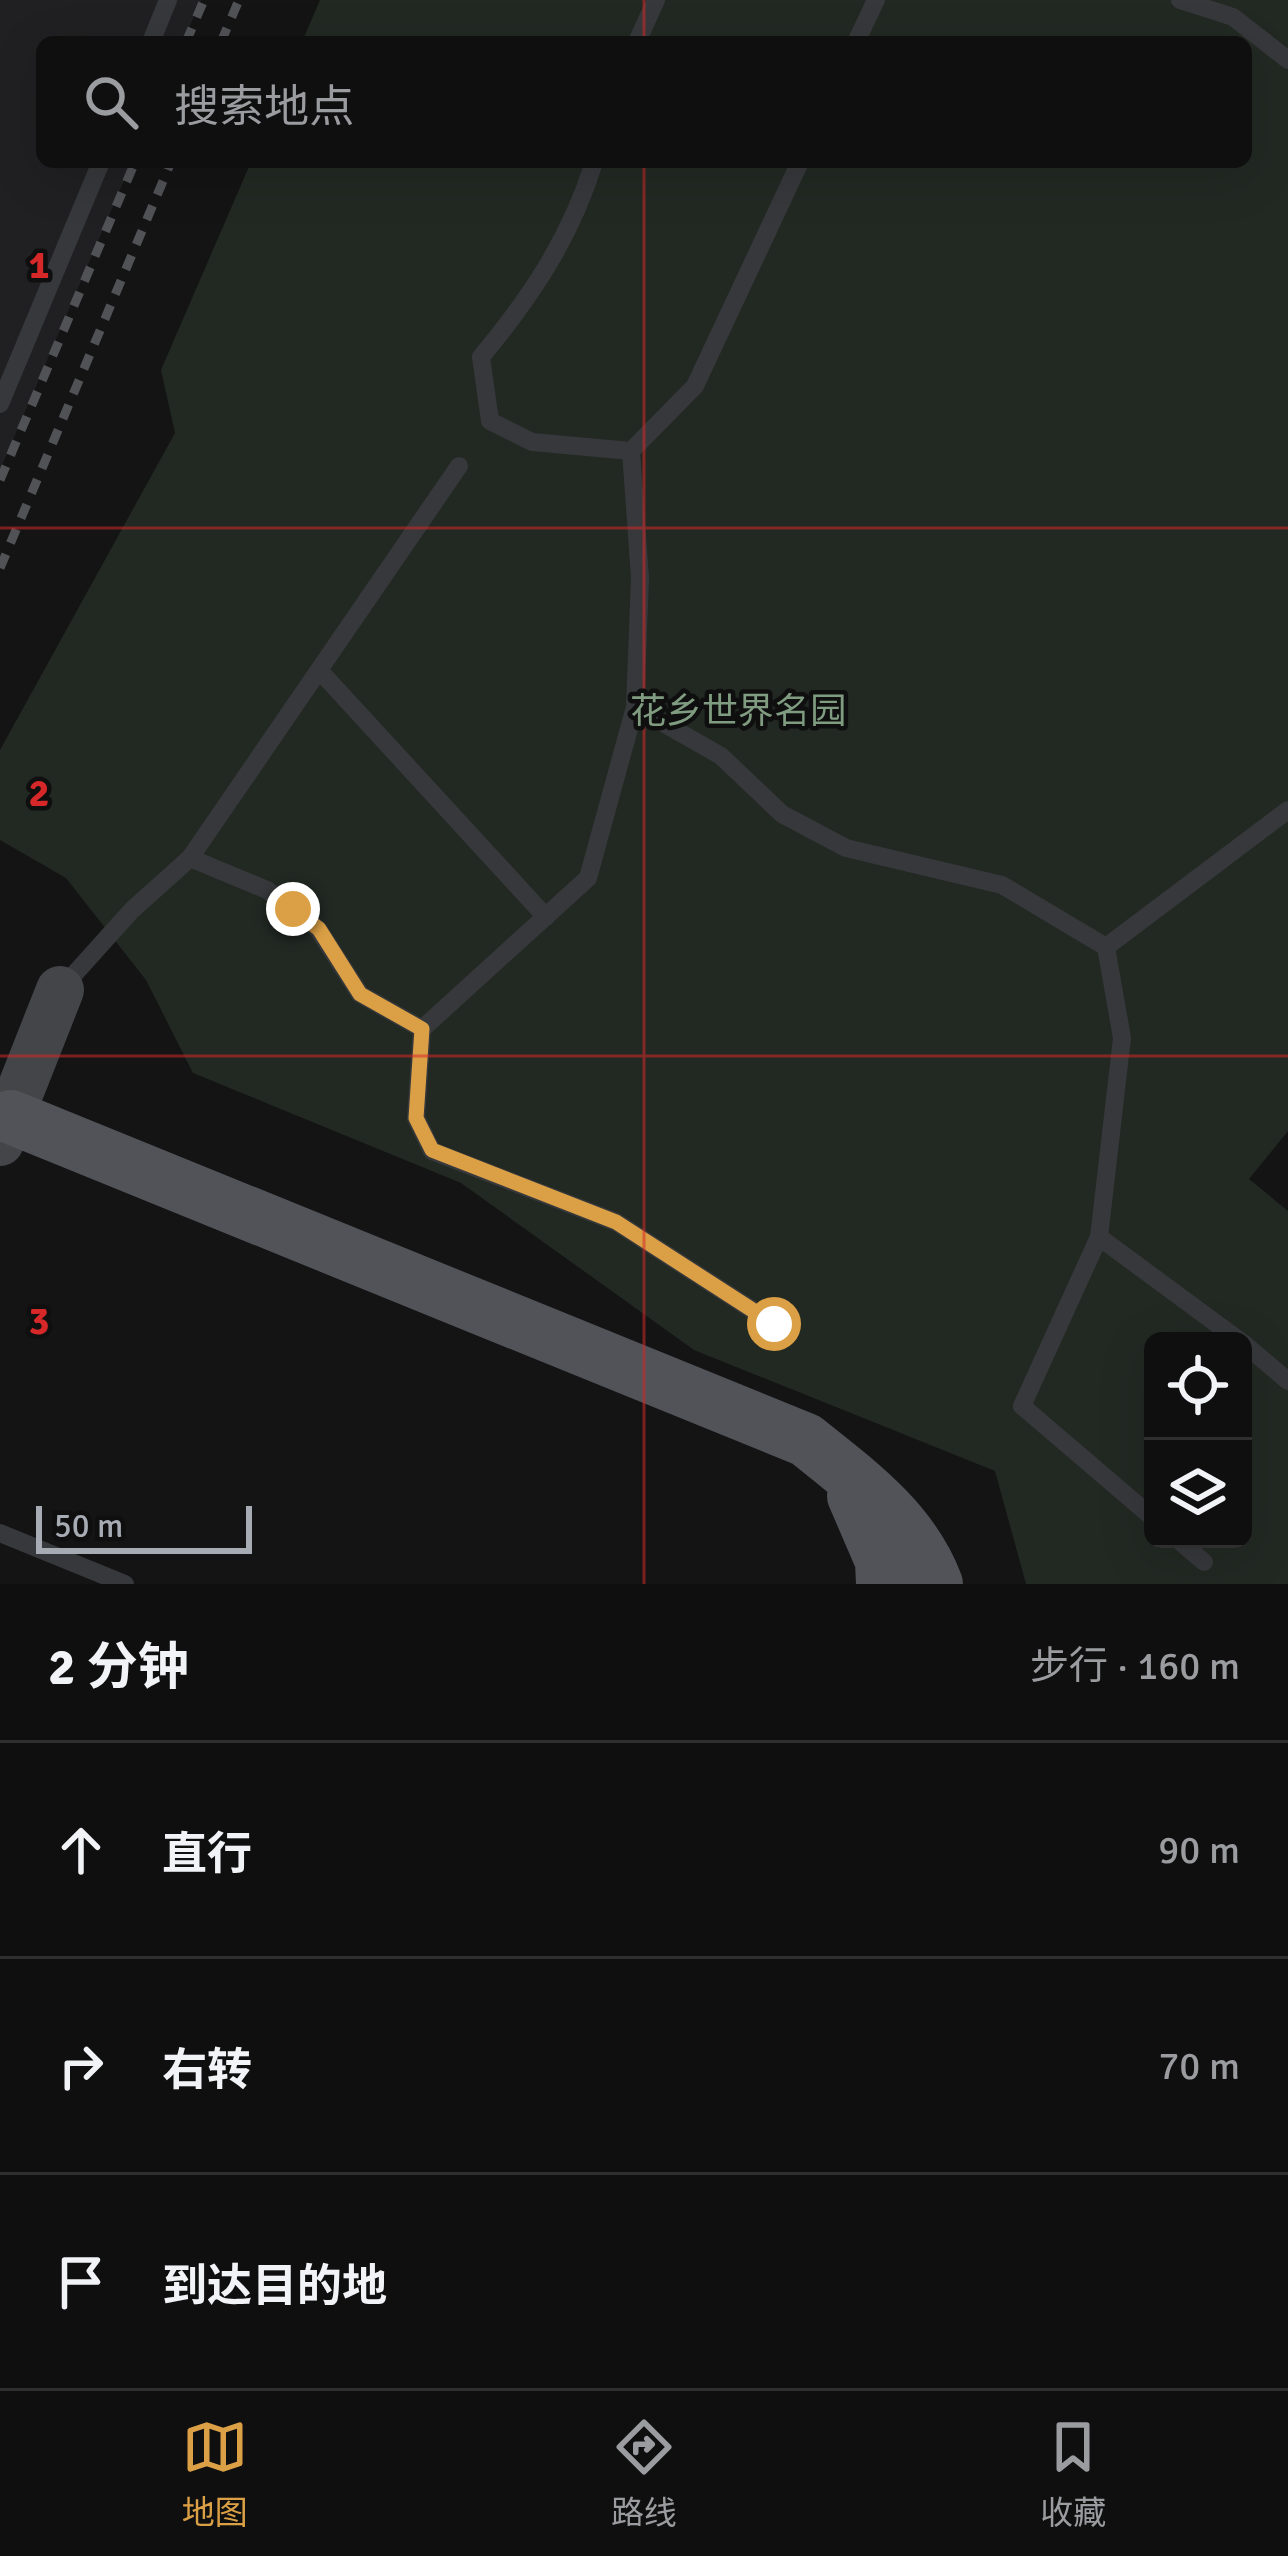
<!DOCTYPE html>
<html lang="zh">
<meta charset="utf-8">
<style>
body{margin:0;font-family:Signika,"Noto Sans SC",sans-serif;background:#181819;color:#f1f3f6}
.controls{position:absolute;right:36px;bottom:36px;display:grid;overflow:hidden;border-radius:18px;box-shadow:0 12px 48px #0002}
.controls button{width:108px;height:108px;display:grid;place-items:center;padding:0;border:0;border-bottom:3px solid #2f2f30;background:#0f0f10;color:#f1f3f6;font:60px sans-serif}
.scale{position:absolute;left:36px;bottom:30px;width:216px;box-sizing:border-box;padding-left:12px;border:6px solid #a7acb4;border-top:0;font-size:33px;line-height:42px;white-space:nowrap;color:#a7acb4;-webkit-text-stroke:9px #0f0f10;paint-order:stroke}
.stop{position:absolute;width:36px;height:36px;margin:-27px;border:9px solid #dba045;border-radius:50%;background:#fff}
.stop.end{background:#dba045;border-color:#fff;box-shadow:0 3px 12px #0008}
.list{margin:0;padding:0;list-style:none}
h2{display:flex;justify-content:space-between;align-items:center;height:156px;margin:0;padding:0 48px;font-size:51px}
h2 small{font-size:39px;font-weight:400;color:#9b9c9f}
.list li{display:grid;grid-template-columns:78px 1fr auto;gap:36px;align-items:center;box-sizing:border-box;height:216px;padding:0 48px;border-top:3px solid #2f2f30}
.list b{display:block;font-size:45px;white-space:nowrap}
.list em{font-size:39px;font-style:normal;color:#9b9c9f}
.icon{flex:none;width:66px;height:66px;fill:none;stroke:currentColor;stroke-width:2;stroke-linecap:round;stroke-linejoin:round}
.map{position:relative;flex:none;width:1288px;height:1584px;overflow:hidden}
.search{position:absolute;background:#0f0f10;box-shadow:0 12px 48px #0002;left:36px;right:36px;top:36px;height:132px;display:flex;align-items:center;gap:30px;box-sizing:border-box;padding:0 42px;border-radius:18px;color:#9b9c9f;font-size:45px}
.sheet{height:804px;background:#0f0f10}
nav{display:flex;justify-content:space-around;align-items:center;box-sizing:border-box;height:168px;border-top:3px solid #2f2f30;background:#0f0f10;font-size:33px;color:#9b9c9f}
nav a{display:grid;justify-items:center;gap:6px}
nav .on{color:#dba045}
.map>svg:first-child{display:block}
.built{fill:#202022}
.green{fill:#222923;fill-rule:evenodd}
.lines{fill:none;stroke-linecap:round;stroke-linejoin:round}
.lane{stroke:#37383b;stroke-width:18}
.secondary{stroke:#434549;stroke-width:48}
.primary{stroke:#515358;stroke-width:54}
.rail{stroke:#505256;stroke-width:9;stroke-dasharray:15 12;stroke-linecap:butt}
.route{stroke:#dba045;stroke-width:15}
.grid{fill:none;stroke:#d62828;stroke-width:3;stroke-opacity:0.55}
.labels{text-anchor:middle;stroke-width:9;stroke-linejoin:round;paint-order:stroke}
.park-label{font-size:36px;fill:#809c80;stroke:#0f0f10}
.grid-label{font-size:39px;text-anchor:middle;font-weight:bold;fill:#d62828;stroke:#0f0f10;stroke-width:9;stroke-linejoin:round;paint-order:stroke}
</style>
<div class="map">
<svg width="1288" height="1584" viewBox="0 0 1288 1584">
<rect width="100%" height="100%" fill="#141415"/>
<path class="built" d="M0,0H201L183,42H42V162H132L0,470Z"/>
<path class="green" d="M320,0H1288V1131L1249,1179L1288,1211V1584H1026L995,1471L694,1350L461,1183L193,1073L146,980L66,878L0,840V750L175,433L161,370L251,162H1246V42H302ZM1153,1341H1243V1539H1153Z"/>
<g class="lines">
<path class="lane" d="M1180,0L1233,17L1288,60
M151,42L168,0
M637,42L656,0
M856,42L876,0
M594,162C571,237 531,297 481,357L490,421L532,442L631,451L695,386L800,162
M0,404L101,162
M631,451L640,578L635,707L588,878L422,1029L416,1118L432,1151L616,1222L774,1324
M319,670L546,917
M635,707L721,756L782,814L846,848L1002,885L1106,947L1122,1038L1099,1237L1022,1406L1153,1518
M190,858L267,890L318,929L360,994L422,1029
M1106,947L1288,810
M60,990L132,910L190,858L459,466
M1099,1237L1240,1341
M1243,1343L1288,1381
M0,1533L125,1584
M1177,1539L1204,1562"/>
<path class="secondary" d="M0,1142L60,990"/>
<path class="primary" d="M11,1117L806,1440C857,1481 912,1520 936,1584
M854,1496L882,1561L883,1584"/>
<path class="rail" d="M186,42L204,0
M221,42L239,0
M0,480L135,162
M0,568L171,162"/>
</g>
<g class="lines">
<path class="route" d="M293,909L319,929L360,994L422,1029L416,1118L432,1150L616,1222L774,1324"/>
</g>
<path class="grid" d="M644,0V42M644,162V1584M0,528H1288M0,1056H1288"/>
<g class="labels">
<g class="park-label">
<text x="738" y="723">花乡世界名园</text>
</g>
</g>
<g class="grid-label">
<text x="39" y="278">1</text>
<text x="39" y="806">2</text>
<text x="39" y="1334">3</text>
</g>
</svg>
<div class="controls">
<button><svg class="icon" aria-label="locate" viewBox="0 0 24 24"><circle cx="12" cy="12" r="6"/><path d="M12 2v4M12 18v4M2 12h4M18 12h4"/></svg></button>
<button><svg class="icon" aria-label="layers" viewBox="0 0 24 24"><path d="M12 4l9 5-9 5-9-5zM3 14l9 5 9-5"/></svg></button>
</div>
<div class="scale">50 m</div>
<div class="stop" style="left:774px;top:1324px"></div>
<div class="stop end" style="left:293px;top:909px"></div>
<div class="search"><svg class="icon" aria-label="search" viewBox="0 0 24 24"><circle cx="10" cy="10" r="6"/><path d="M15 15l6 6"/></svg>搜索地点</div>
</div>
<section class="sheet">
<h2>2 分钟<small>步行 · 160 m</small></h2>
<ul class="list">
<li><svg class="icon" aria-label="ahead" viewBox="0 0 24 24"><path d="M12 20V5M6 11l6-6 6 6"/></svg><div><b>直行</b></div><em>90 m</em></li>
<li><svg class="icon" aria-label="right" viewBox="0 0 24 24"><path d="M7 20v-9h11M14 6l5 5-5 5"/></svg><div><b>右转</b></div><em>70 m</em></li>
<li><svg class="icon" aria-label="arrive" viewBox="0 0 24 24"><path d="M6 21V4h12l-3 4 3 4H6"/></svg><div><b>到达目的地</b></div></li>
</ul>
</section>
<nav>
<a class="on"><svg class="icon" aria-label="map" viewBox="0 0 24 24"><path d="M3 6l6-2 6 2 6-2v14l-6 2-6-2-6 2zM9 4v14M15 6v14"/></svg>地图</a>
<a><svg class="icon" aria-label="directions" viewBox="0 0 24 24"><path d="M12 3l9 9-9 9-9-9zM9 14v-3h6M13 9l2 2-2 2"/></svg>路线</a>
<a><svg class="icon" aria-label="saved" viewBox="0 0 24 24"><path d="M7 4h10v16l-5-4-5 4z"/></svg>收藏</a>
</nav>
